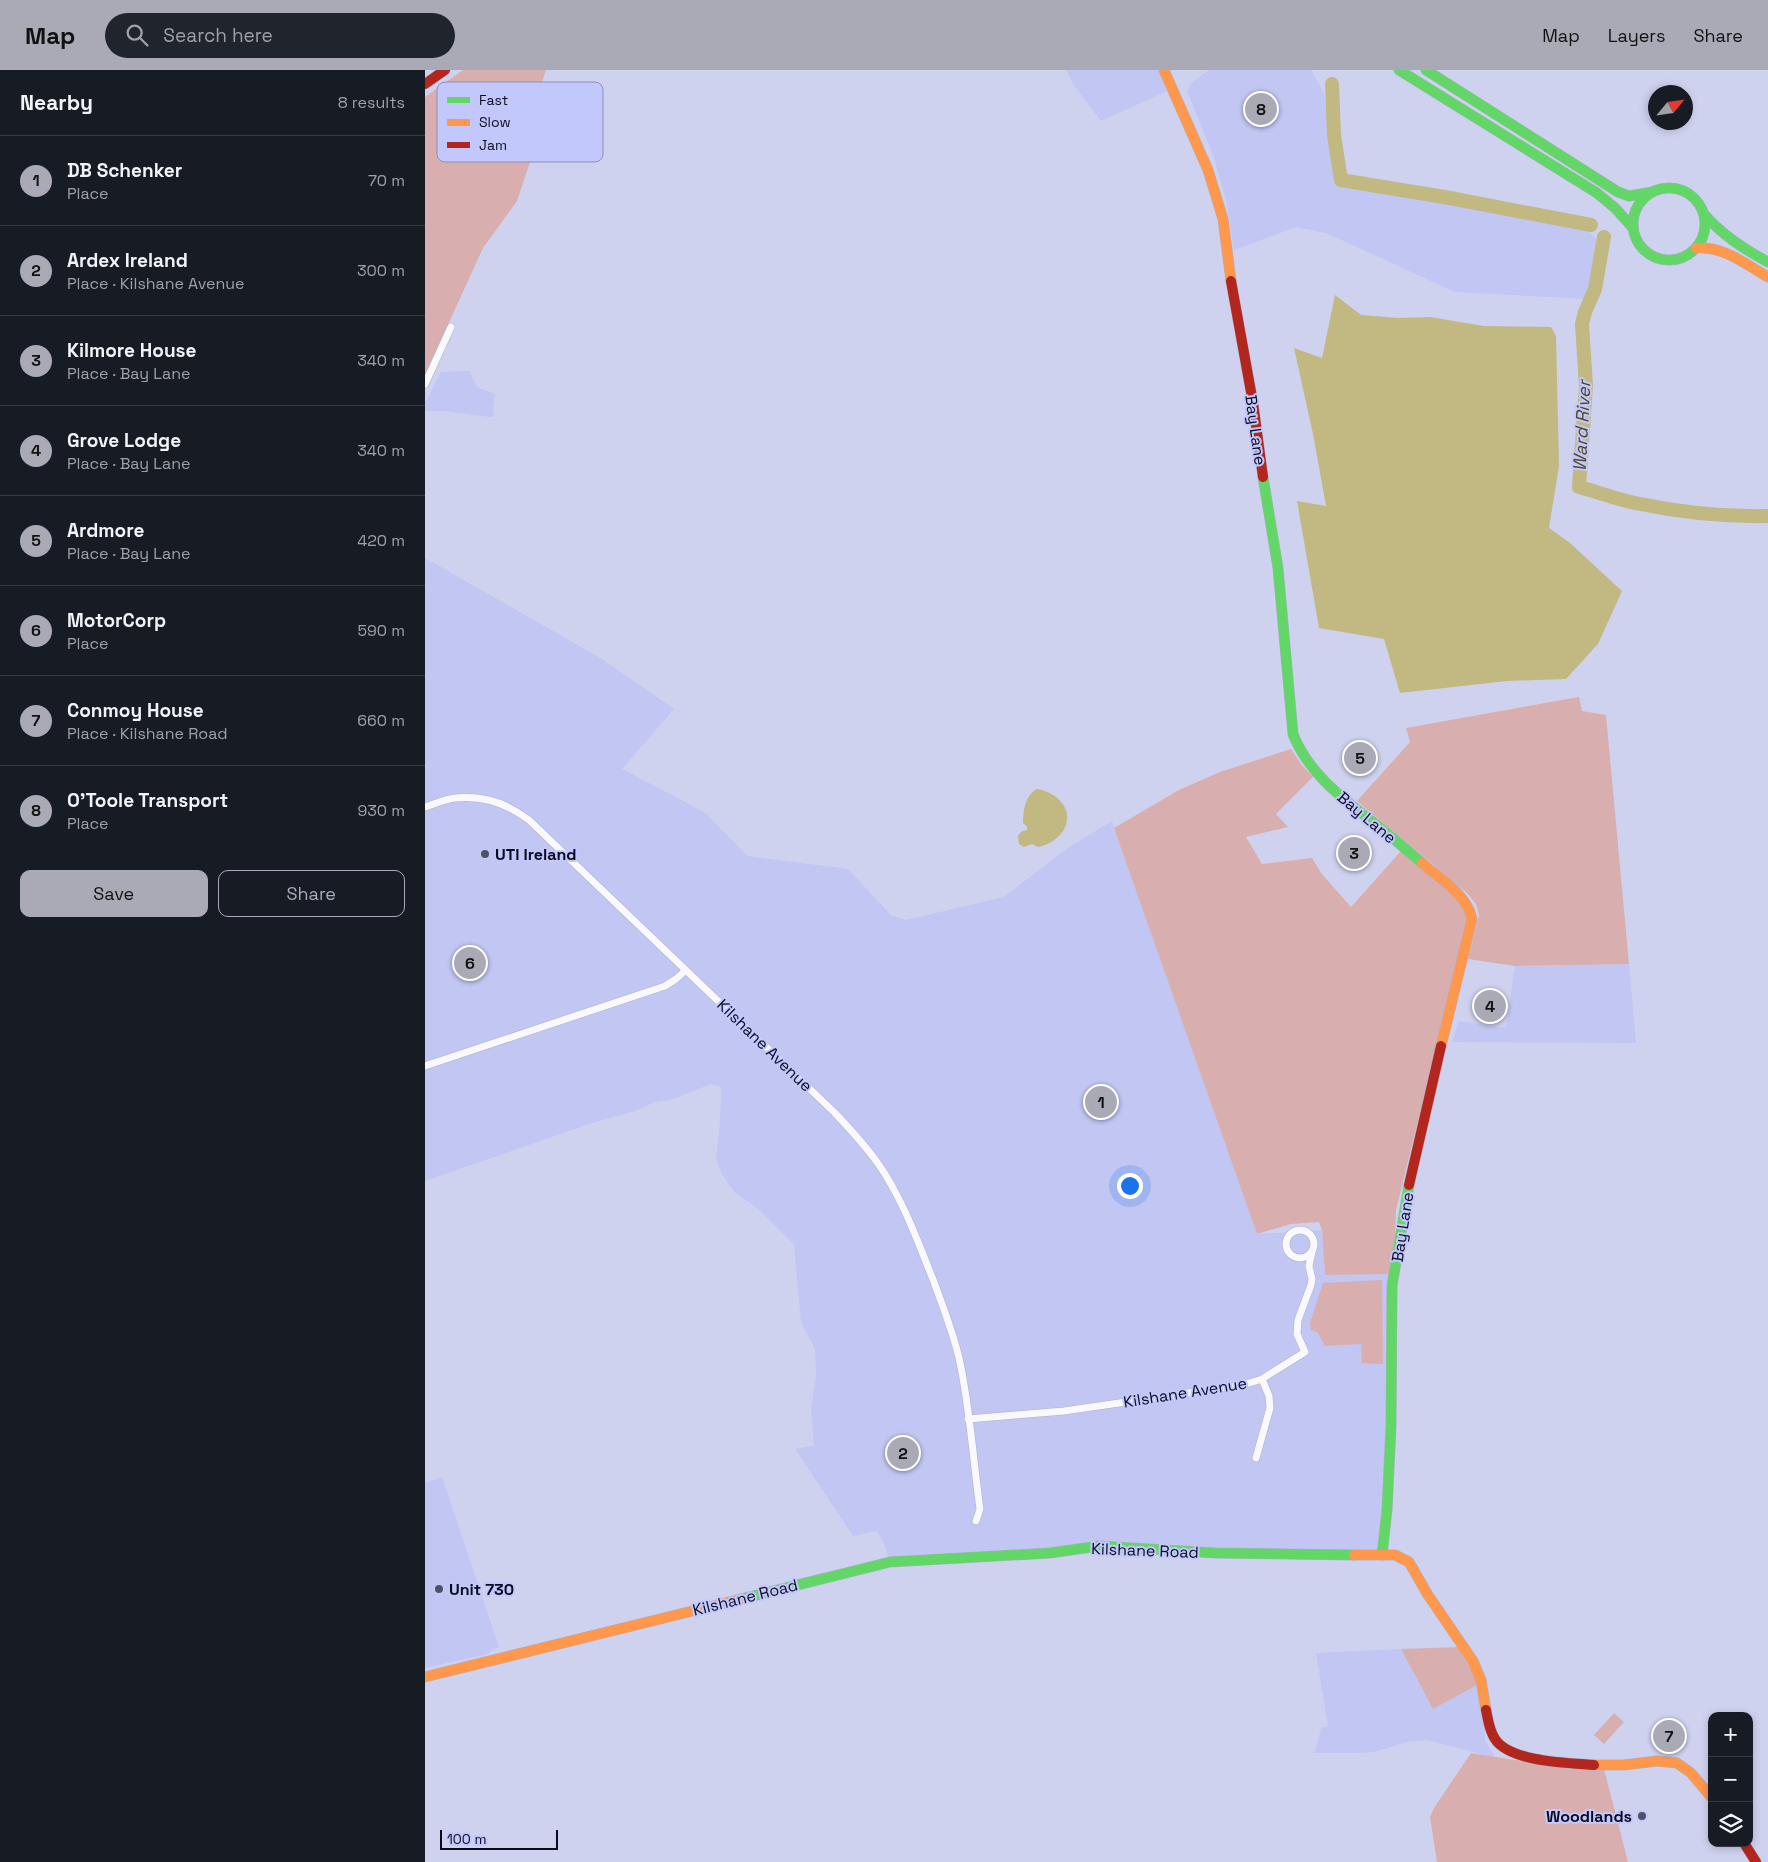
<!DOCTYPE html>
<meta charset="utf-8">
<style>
body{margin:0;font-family:"Space Grotesk",sans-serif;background:#20242c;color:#f1f3f6}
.controls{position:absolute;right:15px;bottom:15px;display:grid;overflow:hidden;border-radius:10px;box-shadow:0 2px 8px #0003}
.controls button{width:45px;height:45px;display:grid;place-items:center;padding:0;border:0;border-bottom:1px solid #363941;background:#171b24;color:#f1f3f6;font:25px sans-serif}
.compass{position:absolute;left:1223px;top:15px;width:45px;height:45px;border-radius:50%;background:#171b24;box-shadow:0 2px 8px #0003;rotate:61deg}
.scale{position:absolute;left:15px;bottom:12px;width:118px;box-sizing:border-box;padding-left:5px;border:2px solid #0b0b1d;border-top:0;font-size:14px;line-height:18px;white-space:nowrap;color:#0b0b1d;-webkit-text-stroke:4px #c2c8fc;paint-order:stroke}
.you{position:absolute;left:704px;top:1115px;width:18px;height:18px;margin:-12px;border:4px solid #fff;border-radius:50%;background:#1a73e8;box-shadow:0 0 0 8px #1a73e833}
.badge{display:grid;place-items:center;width:32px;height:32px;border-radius:50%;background:#a9aab5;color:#111;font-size:16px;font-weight:700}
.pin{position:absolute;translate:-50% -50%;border:2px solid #fff;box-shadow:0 1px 5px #0006}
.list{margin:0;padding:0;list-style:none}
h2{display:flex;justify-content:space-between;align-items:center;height:65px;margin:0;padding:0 20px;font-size:21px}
h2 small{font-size:16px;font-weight:400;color:#9ea1a6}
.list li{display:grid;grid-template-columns:32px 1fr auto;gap:15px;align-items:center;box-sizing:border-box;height:90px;padding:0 20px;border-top:1px solid #363941}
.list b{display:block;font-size:19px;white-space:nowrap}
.list p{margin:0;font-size:16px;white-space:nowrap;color:#9ea1a6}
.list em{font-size:16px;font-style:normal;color:#9ea1a6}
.actions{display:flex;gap:10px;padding:15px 20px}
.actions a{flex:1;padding:11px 0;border:1px solid #a9aab5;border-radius:10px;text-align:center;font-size:18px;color:#a9aab5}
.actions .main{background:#a9aab5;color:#111}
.icon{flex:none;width:28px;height:28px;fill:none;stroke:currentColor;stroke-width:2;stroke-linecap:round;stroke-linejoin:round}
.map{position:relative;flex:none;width:1343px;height:1792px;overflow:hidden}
header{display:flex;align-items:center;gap:30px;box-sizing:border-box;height:70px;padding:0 25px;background:#a9aab5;color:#111}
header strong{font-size:24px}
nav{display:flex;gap:28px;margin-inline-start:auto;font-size:18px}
.search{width:350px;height:45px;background:#20242c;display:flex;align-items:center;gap:12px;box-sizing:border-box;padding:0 18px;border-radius:28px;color:#9ea1a6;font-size:19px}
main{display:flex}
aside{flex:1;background:#171b24}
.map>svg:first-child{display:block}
.built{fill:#c1c6f3}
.green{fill:#d8afae}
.water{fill:#c2b882}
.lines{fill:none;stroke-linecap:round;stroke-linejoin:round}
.river{stroke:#c2b882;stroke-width:14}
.street-casing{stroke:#afb1c7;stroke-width:8}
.fast-casing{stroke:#afb1c7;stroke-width:11}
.slow-casing{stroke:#afb1c7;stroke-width:11}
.jam-casing{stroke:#afb1c7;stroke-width:11}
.street{stroke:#f8f8fd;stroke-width:7}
.fast{stroke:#63d668;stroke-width:10}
.slow{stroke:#ff974d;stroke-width:10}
.jam{stroke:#b3261e;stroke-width:10}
.poi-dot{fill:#505166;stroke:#c2c8fc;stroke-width:2}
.labels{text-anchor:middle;stroke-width:4;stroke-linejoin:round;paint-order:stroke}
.street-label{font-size:16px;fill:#0b0b1d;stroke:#c2c8fc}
.poi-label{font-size:16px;font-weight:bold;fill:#0b0b1d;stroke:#c2c8fc;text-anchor:start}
.water-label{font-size:18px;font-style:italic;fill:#4d4620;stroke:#c2c8fc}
.key{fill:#c2c8fc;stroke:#8b8fb9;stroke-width:1}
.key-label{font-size:14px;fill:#0b0b1d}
</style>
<header>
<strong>Map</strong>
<div class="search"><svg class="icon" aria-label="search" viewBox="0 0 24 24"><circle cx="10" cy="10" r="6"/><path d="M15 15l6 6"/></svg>Search here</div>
<nav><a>Map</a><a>Layers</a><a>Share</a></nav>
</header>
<main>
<aside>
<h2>Nearby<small>8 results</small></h2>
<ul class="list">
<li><span class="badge">1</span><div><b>DB Schenker</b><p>Place</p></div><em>70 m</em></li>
<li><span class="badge">2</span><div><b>Ardex Ireland</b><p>Place · Kilshane Avenue</p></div><em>300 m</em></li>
<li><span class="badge">3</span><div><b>Kilmore House</b><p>Place · Bay Lane</p></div><em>340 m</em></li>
<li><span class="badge">4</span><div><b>Grove Lodge</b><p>Place · Bay Lane</p></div><em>340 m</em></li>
<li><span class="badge">5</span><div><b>Ardmore</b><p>Place · Bay Lane</p></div><em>420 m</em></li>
<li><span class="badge">6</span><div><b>MotorCorp</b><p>Place</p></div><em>590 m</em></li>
<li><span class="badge">7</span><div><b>Conmoy House</b><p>Place · Kilshane Road</p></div><em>660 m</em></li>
<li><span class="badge">8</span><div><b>O'Toole Transport</b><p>Place</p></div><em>930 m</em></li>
</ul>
<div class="actions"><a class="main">Save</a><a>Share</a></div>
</aside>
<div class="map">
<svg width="1343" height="1792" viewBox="0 0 1343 1792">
<rect width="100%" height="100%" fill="#cfd2ef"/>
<path class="built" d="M641,0H734L742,21L676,51L648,14Z
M784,0H886L899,23L911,112L1161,158L1172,170L1167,213L1159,229L1030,222L901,163L871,157L809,180L801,130L788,85L762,21L767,12Z
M44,301L52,317L70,324L68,339L69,346L65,347L18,341H0V333L16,302Z
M0,488L177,589L249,639L197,699L281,743L322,786L423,799L466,845L481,850L579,827L644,777L687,751L832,1164L897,1160L900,1205L967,1204L957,1485L716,1478L465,1492L459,1474L452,1461L428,1466L370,1379L389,1376L386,1339L391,1307L390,1279L376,1252L369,1174L331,1137L310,1123L297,1104L291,1089L295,1052L296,1017L286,1014L246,1030L230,1032L210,1041L167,1053L0,1111Z
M1204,894L1211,973L1027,972L1034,951L1081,958L1090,896Z
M17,1407L74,1577L68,1579L63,1584L0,1598V1413Z
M976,1579L1008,1639L1054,1614L1060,1653V1671L1071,1688L1002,1670L982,1672L949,1682L935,1683H888L891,1679L896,1658L903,1656L891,1583Z"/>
<path class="green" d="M38,0H121L115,18L111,74L92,131L58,178L0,305V27Z
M1154,627L1157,641L1181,645L1204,894L1090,896L1043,889L1054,845L1051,834L1042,823L932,731L985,672L981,658Z
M866,679L876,694L888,707L851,744L863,757L821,767L837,794L887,788L896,803L926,837L976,781L1032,827L1042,843L1041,856L971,1140L969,1204L900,1205L897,1160L894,1152L866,1154L832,1164L689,758L754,720L795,702Z
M957,1210L958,1294L937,1293L936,1274L900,1276L893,1263L886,1260L885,1253L898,1213Z
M1034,1577L1054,1614L1008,1639L976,1579Z
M1189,1643L1199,1652L1179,1674L1169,1665Z
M1046,1683L1146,1699H1179L1203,1792H1012L1005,1747L1009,1738Z"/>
<path class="water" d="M910,225L936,245L974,248L1005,247L1059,256L1126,257L1131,266L1134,396L1124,458L1145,473L1197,521L1173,574L1141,609L1082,611L975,623L959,569L894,558L872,431L901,436L888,364L869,278L897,288Z
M611,719C625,720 644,733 642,749C642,763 626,775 613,777L607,774L599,777L594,774L593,766L597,761L602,760V757L598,753C598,740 600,727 611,719Z"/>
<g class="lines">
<path class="river" d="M907,14L909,65L916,110L1025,128L1166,155
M1179,167L1170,219L1160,242L1157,254L1161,316L1154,417C1173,422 1191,429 1210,433C1253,442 1299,447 1343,446"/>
<g class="street-casing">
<path id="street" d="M0,314L26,257
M0,737C10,734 20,729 30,728C57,725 83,734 104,750L410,1043C425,1059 439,1074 452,1092C477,1127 493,1172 509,1212C518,1237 528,1262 534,1288C545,1337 548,1390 555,1439L551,1451
M0,996L240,916L251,909L261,900
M861 1174a14 14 0 1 1 28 0a14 14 0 1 1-28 0Z
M543,1349L639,1341L818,1315L837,1309L880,1282L872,1264L873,1250L886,1215L887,1209L884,1196L887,1182
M831,1388L845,1338L844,1326L837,1309"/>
</g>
<g class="fast-casing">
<path id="fast" d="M974,0L1172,123L1190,138L1208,158
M1001,0L1193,122L1204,126L1227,122
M1208 154a36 36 0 1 1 72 0a36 36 0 1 1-72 0Z
M1279,144C1297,165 1319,179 1343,192
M838,407L853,498L868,664C884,705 920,730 953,756C968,768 983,781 997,793
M957,1485L962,1440L966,1356L967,1216L984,1115
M316,1529L465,1492L625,1483L674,1476L791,1483L929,1485"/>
</g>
<g class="slow-casing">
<path id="slow" d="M739,0L783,100L798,149L806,211
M1271,178C1299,176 1320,194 1343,207
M997,793C1015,809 1042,824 1047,849L1016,976
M929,1485H970L984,1492L1003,1525L1048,1591L1056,1610L1061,1640
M0,1607L316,1529
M1169,1695H1199L1232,1691L1252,1693L1266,1703L1287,1728"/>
</g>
<g class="jam-casing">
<path id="jam" d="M0,14L20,0
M806,211L828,333L838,407
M984,1115L1016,976
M1061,1640C1063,1649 1064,1660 1070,1669C1085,1692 1143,1693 1169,1695
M1319,1773L1331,1792"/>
</g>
<use href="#street" class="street"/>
<use href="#fast" class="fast"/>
<use href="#slow" class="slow"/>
<use href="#jam" class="jam"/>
</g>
<g class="poi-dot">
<circle cx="60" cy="784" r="5"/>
<circle cx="14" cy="1519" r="5"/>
<circle cx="1217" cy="1746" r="5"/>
</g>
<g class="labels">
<g class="street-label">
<text transform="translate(831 360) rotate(82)" y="6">Bay Lane</text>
<text transform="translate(942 747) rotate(40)" y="6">Bay Lane</text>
<text transform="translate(340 975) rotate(44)" y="6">Kilshane Avenue</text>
<text transform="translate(977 1157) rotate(-81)" y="6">Bay Lane</text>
<text transform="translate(760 1322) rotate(-9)" y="6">Kilshane Avenue</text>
<text transform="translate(720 1480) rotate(2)" y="6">Kilshane Road</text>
<text transform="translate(320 1527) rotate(-14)" y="6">Kilshane Road</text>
</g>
<g class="poi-label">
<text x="70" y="790">UTI Ireland</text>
<text x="24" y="1525">Unit 730</text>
<text x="1207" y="1752" text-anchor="end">Woodlands</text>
</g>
<g class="water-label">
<text transform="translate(1157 356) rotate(-87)" y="6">Ward River</text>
</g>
</g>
<rect x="12" y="12" width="166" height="80" rx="8" class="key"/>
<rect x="22" y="27" width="23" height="6" fill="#63d668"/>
<rect x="22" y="49" width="23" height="7" fill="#ff974d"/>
<rect x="22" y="72" width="23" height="6" fill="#b3261e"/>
<g class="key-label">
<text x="54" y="35">Fast</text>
<text x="54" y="57">Slow</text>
<text x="54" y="80">Jam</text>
</g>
</svg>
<div class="controls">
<button>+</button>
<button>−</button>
<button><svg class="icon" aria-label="layers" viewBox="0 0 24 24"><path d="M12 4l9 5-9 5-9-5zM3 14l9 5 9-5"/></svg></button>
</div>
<svg class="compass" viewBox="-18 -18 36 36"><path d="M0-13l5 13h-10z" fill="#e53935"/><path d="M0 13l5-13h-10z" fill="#9ea1a6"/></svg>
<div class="scale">100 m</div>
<div class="you"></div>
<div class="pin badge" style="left:676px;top:1032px">1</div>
<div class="pin badge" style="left:478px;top:1383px">2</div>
<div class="pin badge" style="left:929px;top:783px">3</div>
<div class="pin badge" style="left:1065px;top:936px">4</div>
<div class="pin badge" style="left:935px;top:688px">5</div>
<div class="pin badge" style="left:45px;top:893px">6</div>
<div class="pin badge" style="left:1244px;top:1666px">7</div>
<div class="pin badge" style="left:836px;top:39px">8</div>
</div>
</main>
